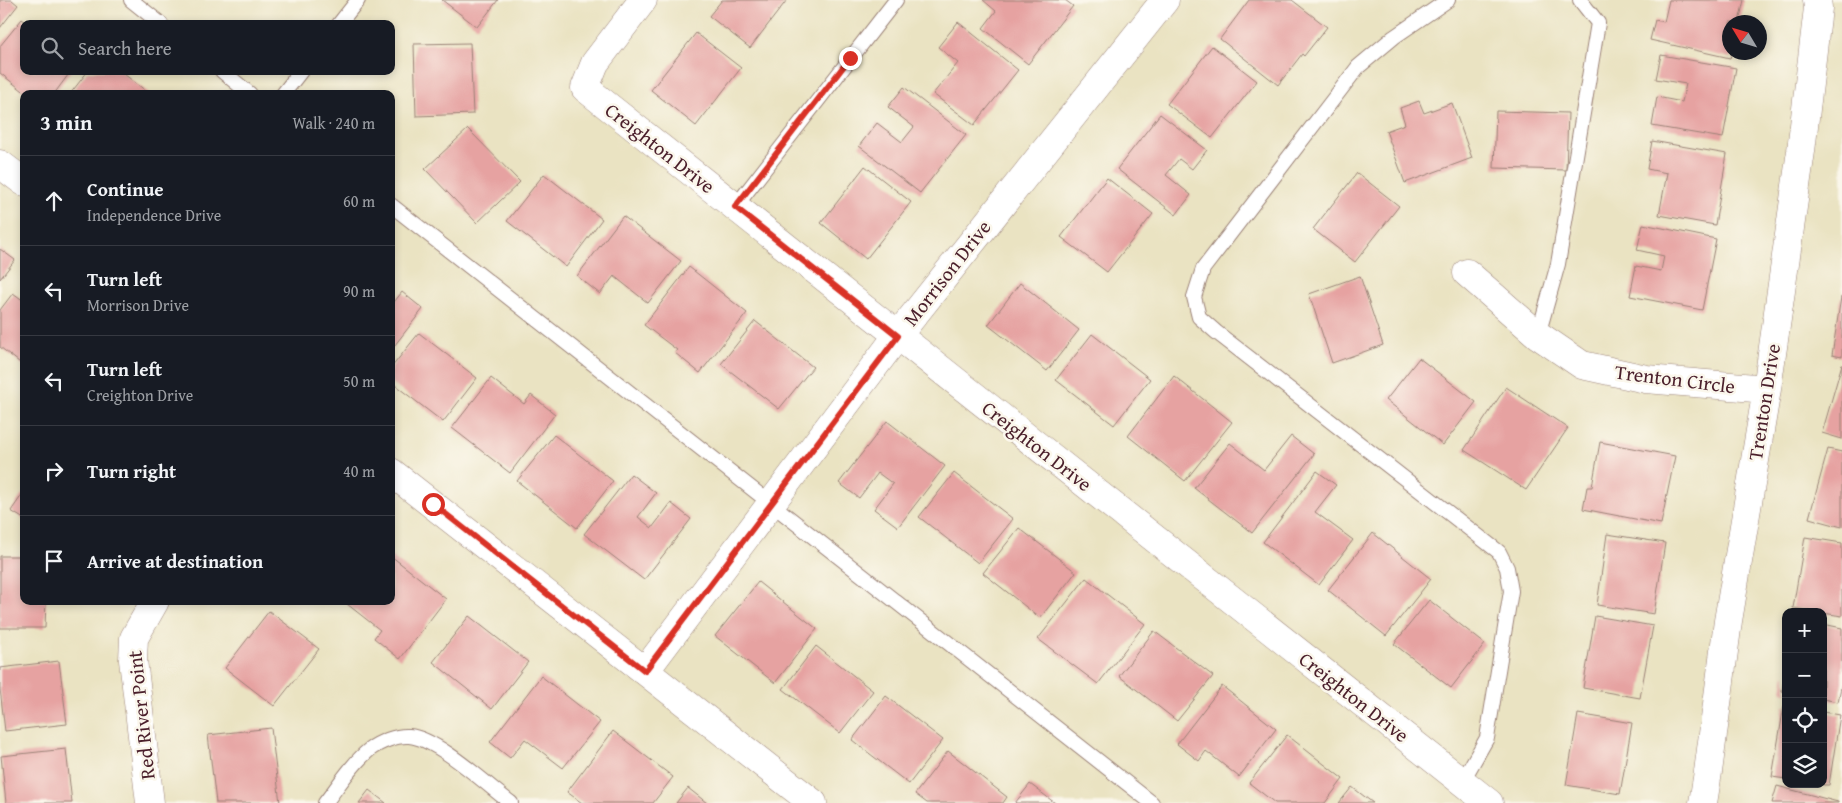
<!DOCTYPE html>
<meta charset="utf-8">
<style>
body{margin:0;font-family:"Gentium Book Plus",serif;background:#242831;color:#f1f3f6}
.controls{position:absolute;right:15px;bottom:15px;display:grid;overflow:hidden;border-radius:10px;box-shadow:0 2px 8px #0003}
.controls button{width:45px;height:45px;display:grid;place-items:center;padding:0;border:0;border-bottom:1px solid #363941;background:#171b24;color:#f1f3f6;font:25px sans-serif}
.compass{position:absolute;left:1722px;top:15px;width:45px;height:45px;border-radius:50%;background:#171b24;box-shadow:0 2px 8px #0003;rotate:308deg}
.stop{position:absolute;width:15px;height:15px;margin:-11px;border:4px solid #d93025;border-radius:50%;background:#fff}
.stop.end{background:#d93025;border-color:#fff;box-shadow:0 1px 5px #0008}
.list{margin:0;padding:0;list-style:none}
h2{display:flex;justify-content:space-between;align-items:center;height:65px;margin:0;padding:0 20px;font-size:21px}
h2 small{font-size:16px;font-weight:400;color:#9ea1a6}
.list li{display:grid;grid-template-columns:32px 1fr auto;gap:15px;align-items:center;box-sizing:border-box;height:90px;padding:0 20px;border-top:1px solid #363941}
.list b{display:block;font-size:19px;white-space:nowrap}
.list p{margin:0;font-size:16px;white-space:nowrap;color:#9ea1a6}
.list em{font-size:16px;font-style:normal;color:#9ea1a6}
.icon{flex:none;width:28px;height:28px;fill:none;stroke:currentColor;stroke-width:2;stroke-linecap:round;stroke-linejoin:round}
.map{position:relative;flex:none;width:1842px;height:803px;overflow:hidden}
.search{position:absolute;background:#171b24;box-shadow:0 2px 8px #0003;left:20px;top:20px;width:375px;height:55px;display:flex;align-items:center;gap:12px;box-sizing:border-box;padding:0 18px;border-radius:10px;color:#9ea1a6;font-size:19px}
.panel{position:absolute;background:#171b24;box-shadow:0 2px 8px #0003;left:20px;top:90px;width:375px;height:515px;border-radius:10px}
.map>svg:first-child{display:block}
.building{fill:#e6a2a1}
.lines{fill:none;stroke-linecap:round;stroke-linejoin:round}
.lane-casing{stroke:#9a8176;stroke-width:16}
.street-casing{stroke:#9a8176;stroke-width:29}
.lane{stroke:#fff;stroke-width:14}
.street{stroke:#fff;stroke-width:28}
.route{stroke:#d93025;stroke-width:6}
.labels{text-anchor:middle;stroke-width:5;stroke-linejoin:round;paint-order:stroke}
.street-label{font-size:20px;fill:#4a1f2b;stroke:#fbf7ec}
</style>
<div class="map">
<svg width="1842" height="803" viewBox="0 0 1842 803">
<rect width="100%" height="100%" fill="#fbf7ec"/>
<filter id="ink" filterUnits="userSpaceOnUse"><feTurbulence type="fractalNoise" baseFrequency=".02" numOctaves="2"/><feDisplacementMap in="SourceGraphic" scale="10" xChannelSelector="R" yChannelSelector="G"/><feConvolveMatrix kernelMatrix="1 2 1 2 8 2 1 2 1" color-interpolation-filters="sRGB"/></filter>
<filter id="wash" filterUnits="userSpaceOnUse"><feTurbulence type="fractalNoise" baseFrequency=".0096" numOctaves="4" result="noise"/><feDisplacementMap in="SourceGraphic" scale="20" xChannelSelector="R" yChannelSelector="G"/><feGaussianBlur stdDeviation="1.12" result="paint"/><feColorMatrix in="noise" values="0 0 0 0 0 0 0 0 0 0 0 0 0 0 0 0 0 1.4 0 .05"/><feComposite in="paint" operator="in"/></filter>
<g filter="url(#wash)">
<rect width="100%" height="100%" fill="#eae3c2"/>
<g id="blocks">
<path class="building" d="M0,0H12L18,5L0,28Z
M442,0H498L477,27Z
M722,0H787L750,48L709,16Z
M983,0H1065L1073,6L1028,64L983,28L996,11Z
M1249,0H1292L1327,27L1304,56L1302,54L1278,85L1220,39Z
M1669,0H1744L1739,22H1730V52H1732L1730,58L1650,40L1655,20L1664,22Z
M22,19L28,24H24V71H71L54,94H27L0,73V46Z
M958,22L1018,70L974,125L933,94L958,63L938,47Z
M696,33L741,68L696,126L651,90Z
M470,43L473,114L416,116L414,44Z
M1212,46L1257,81L1212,138L1167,104Z
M1661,55L1736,68L1723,138L1652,126L1657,97L1682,102L1686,84L1656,79Z
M88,71H120L150,94H70Z
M904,87L966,135L920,193L859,146L877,123L902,142L914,127L888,107Z
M1419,101L1424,113L1452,103L1472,158L1405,183L1386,131L1405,124L1400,108Z
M1496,111L1568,113L1566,170L1494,168Z
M1160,114L1207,150L1192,169L1179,159L1166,175L1191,195L1176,215L1117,169Z
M468,129L520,182L477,223L425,169Z
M1652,141L1727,154L1715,225L1659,215L1667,173L1647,169Z
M865,166L911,202L866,259L821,223Z
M1357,173L1399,206L1355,262L1313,229Z
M544,174L602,219L566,267L507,221Z
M1107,178L1153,214L1107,272L1061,237Z
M623,216L681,261L648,303L614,276L600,294L577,276Z
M1643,224L1716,239L1702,310L1630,296L1636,266L1661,271L1664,256L1637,250Z
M0,249L15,260L0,279Z
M689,267L747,313L700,373L675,353L677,350L644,325Z
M1360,276L1383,345L1332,363L1309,294Z
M1020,283L1079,330L1047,371L988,325Z
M402,292L423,309L391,350V306Z
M13,293L24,301V366L0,347V310Z
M1841,297H1842V357L1832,355Z
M755,321L813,367L779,409L721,364Z
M419,333L477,378L443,422L391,382V368Z
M1092,334L1150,379L1114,425L1056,380Z
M1419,358L1476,402L1443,445L1386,400Z
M1842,364V439L1822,433Z
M1174,376L1232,422L1185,481L1128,436Z
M491,378L524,404L531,395L555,414L510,473L452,428Z
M1506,387L1568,428L1526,490L1464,450Z
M887,421L945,466L898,527L874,509L893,484L878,473L859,498L839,483Z
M554,435L613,481L577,528L517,481Z
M1291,436L1314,454L1252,533L1194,488L1230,443L1264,470Z
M1600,442L1675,456L1661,524L1583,509L1587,487H1592Z
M1828,449L1842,452V527L1809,518Z
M1317,471L1336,485L1315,512L1353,540L1319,585L1263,542Z
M954,473L1013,519L978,563L919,517Z
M631,474L656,493L638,517L652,528L671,503L691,519L644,580L584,534Z
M24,492V519L11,511Z
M1019,528L1076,572L1040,618L983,573Z
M1373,533L1431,579L1386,636L1328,590Z
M1607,534L1665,543L1654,614L1597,605Z
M1805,537L1842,543V616L1823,613V612L1793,608Z
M0,556H24V601H46L45,628H0Z
M391,556L446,599L400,659L374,638L380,630L347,604L350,601H391Z
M1086,578L1145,624L1098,684L1038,639Z
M758,582L817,629L775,683L715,636Z
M1429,600L1485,644L1451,688L1394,644Z
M269,611L319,649L274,706L225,668Z
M469,616L528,662L492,709L433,662Z
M1595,616L1653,626L1640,698L1583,688Z
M1823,624L1842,628V682L1838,702L1823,699Z
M1154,631L1213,676L1177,721L1119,676Z
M816,646L873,691L840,733L783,689Z
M59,661L67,724L5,731L0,689V668Z
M1785,674H1786V692L1782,691Z
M541,676L600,722L563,768L525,739L510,758L490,742Z
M1222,686L1276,729L1239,777L1206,751L1199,761L1177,744Z
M886,696L943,740L909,784L852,740Z
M1784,706H1786V779L1772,777Z
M1823,712L1840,715L1829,785H1823Z
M1578,714L1632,723L1620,794L1566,785Z
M271,728L280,803H216L208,735Z
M613,731L673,777L653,803H582L567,792Z
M1287,735L1343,779L1325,803H1275L1249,783Z
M66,749L72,803H6L1,756Z
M948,751L1007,797L1003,803H927L915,794Z
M1030,784L1055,803H1015Z
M1777,786L1838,802V803H1772Z
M1352,787L1373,803H1339Z
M688,788L707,803H676Z
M369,790L386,803H359Z"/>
</g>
</g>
<g filter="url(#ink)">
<use href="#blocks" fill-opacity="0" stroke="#9a8176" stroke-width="1"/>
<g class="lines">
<g class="lane-casing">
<path id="lane" d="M131,0L161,24
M1448,0L1394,37L1358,67L1203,269L1194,297L1199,317L1216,332L1499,552L1507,568L1511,591L1487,738L1462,782
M339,24L358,0
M222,71L250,94
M283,94L301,71
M391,205L1152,803
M735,207L896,0
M1538,335L1558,264L1598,23L1580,0
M325,803C339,785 352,764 369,750C379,742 397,735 409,736C437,738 487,785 511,803"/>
</g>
<g class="street-casing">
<path id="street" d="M643,0L595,63L585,88L1489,803
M0,164L24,182
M1467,273L1538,335L1582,365L1646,379L1767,389
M391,472L813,803
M645,671L898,335L1165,0
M150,803L133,660L134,638L155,601
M1703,803L1708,772L1728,621L1767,389L1801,151L1818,8L1817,0"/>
</g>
<use href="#lane" class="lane"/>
<use href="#street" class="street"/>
</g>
</g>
<g class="lines" filter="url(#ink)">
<path class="route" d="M433,504L645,671L898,336L735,207L850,58"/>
</g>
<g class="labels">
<g class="street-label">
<text transform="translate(660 148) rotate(38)" y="7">Creighton Drive</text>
<text transform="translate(947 273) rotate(-52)" y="7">Morrison Drive</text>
<text transform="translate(1675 379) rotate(7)" y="7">Trenton Circle</text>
<text transform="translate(1764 402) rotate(-81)" y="7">Trenton Drive</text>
<text transform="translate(1037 446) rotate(38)" y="7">Creighton Drive</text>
<text transform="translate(1354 697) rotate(38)" y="7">Creighton Drive</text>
<text transform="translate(141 715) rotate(-96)" y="7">Red River Point</text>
</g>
</g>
</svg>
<div class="controls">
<button>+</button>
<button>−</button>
<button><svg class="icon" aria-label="locate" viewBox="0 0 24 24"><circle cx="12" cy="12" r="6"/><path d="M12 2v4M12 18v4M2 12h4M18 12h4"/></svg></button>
<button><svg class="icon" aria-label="layers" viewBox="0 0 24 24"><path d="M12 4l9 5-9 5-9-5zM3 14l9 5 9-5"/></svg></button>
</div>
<svg class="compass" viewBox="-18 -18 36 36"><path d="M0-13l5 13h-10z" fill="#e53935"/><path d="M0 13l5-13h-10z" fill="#9ea1a6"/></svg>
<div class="stop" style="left:433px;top:504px"></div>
<div class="stop end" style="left:850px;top:58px"></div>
<div class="search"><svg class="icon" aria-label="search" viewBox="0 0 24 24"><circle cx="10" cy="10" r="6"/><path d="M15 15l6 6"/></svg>Search here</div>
<section class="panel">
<h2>3 min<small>Walk · 240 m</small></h2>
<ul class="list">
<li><svg class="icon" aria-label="ahead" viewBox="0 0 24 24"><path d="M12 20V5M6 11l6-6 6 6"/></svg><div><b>Continue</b><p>Independence Drive</p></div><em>60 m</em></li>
<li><svg class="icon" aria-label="left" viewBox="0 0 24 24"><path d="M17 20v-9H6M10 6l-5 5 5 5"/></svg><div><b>Turn left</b><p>Morrison Drive</p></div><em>90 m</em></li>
<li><svg class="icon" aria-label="left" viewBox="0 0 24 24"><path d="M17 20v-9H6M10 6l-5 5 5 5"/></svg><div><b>Turn left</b><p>Creighton Drive</p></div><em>50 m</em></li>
<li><svg class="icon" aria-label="right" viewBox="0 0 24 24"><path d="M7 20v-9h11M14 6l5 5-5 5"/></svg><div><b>Turn right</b></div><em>40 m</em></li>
<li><svg class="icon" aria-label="arrive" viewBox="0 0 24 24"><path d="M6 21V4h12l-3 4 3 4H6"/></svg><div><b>Arrive at destination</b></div></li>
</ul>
</section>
</div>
